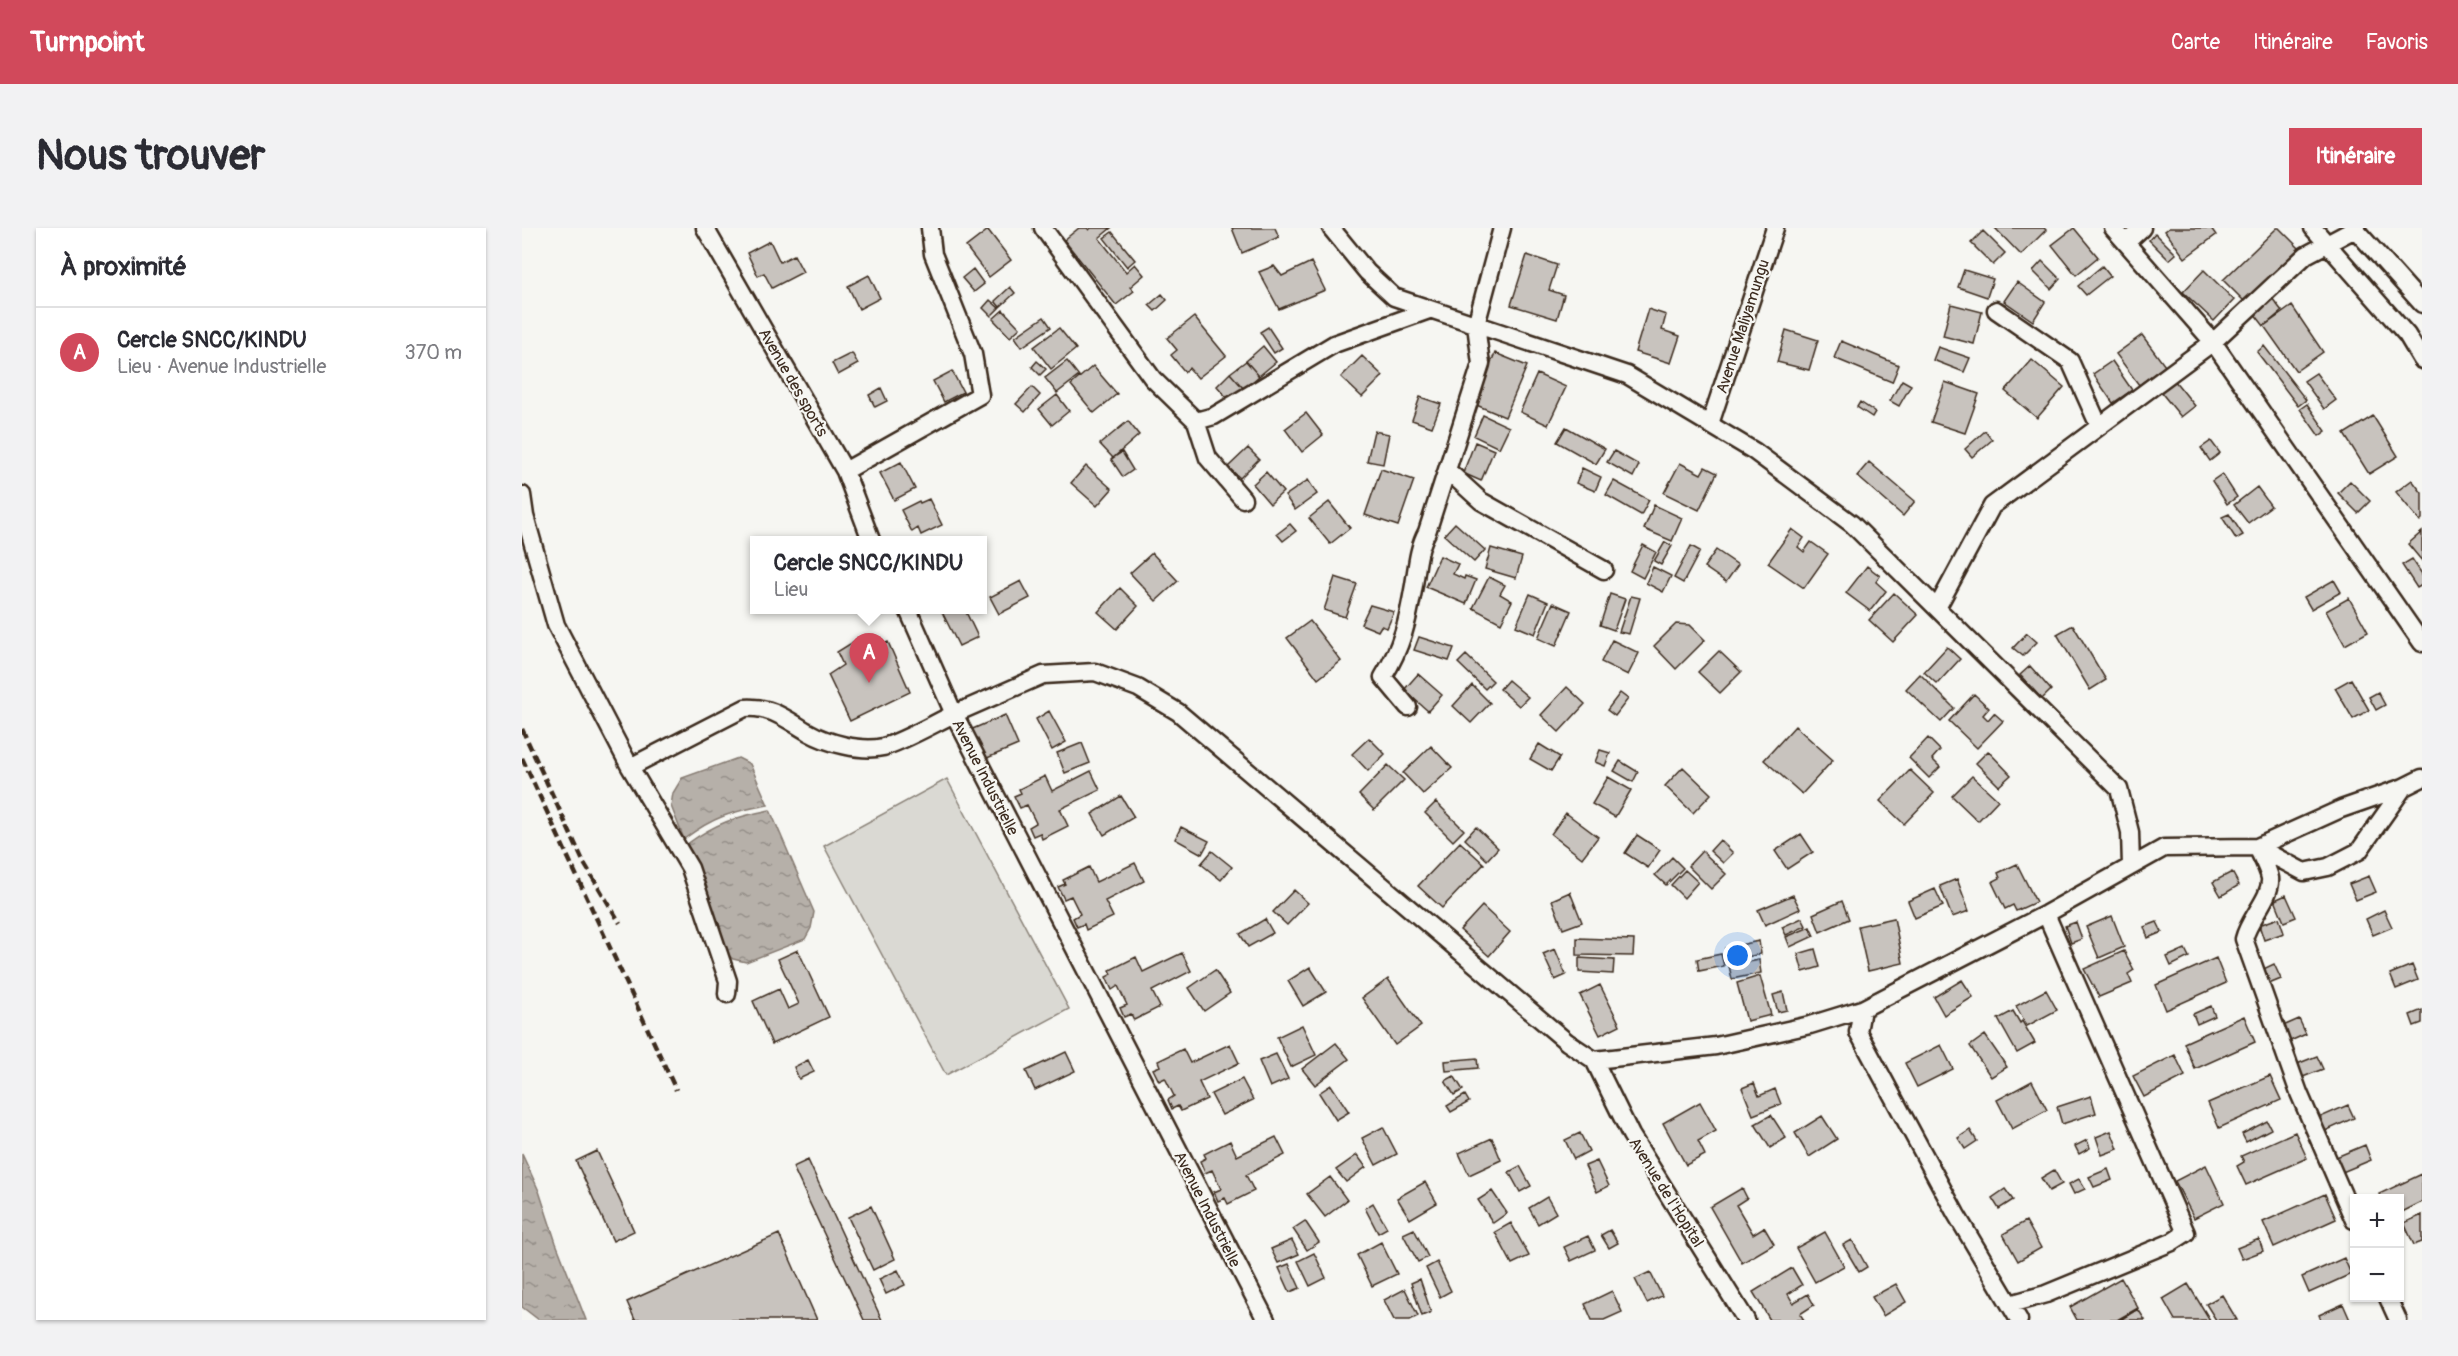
<!DOCTYPE html>
<html lang="fr">
<meta charset="utf-8">
<style>
body{margin:0;font-family:Pangolin,sans-serif;background:#f2f2f3;color:#2b2b33}
.controls{position:absolute;right:18px;bottom:18px;display:grid;overflow:hidden;border-radius:0px;box-shadow:0 2px 4px #0004}
.controls button{width:54px;height:54px;display:grid;place-items:center;padding:0;border:0;border-bottom:2px solid #e1e1e2;background:#fff;color:#2b2b33;font:30px sans-serif}
.you{position:absolute;left:1216px;top:728px;width:21px;height:21px;margin:-15px;border:4px solid #fff;border-radius:50%;background:#1a73e8;box-shadow:0 0 0 9px #1a73e833}
.badge{display:grid;place-items:center;width:39px;height:39px;border-radius:50%;background:#d1495b;color:#fff;font-size:20px;font-weight:700}
.pin{position:absolute;translate:-50% -50px;filter:drop-shadow(0 2px 3px #0008)}
.pin::after{content:'';position:absolute;top:32px;width:21px;height:18px;background:inherit;clip-path:polygon(0 0,100% 0,50% 100%)}
.popup{position:absolute;left:228px;top:308px;width:237px;height:78px;box-sizing:border-box;display:grid;place-content:center;border-radius:0px;background:#fff;filter:drop-shadow(0 2px 4px #0005);font-size:20px;white-space:nowrap;color:#7c7c81}
.popup b{font-size:22px;color:#2b2b33}
.popup::after{content:'';position:absolute;left:50%;top:100%;margin-left:-12px;border:12px solid transparent;border-top-color:#fff}
.list{margin:0;padding:0;list-style:none}
h2{display:flex;justify-content:space-between;align-items:center;height:78px;margin:0;padding:0 24px;font-size:26px}
h2 small{font-size:20px;font-weight:400;color:#7c7c81}
.list li{display:grid;grid-template-columns:39px 1fr auto;gap:18px;align-items:center;box-sizing:border-box;height:90px;padding:0 24px;border-top:2px solid #e1e1e2}
.list b{display:block;font-size:22px;white-space:nowrap}
.list p{margin:0;font-size:20px;white-space:nowrap;color:#7c7c81}
.list em{font-size:20px;font-style:normal;color:#7c7c81}
.map{position:relative;flex:none;width:1900px;height:1092px;overflow:hidden;border-radius:0px}
header{display:flex;align-items:center;gap:36px;box-sizing:border-box;height:84px;padding:0 30px;background:#d1495b;color:#fff}
header strong{font-size:28px}
nav{display:flex;gap:33px;margin-inline-start:auto;font-size:21px}
.intro{display:flex;align-items:center;justify-content:space-between;box-sizing:border-box;height:144px;padding:0 36px}
h1{margin:0;font-size:42px}
.button{padding:15px 27px;border-radius:0px;background:#d1495b;color:#fff;font-size:21px;font-weight:700}
main{display:flex;gap:36px;padding:0 36px}
aside{flex:1;background:#fff;border-radius:0px;box-shadow:0 2px 4px #0004}
.map>svg:first-child{display:block}
.grass{fill:#dad9d3;stroke:#8a8278;stroke-width:1.5}
.water{fill:url(#water-ripples);stroke:#857a71;stroke-width:1.5}
.building{fill:#c8c3be;stroke:#3b2a1e;stroke-width:1.5}
.lines{fill:none;stroke-linecap:round;stroke-linejoin:round}
.minor-casing{stroke:#3b2a1e;stroke-width:21}
.minor{stroke:#f6f6f2;stroke-width:16}
.rail{stroke:#3b2a1e;stroke-width:4.5;stroke-dasharray:9 4.5;stroke-linecap:butt}
.labels{text-anchor:middle;stroke-width:4.5;stroke-linejoin:round;paint-order:stroke}
.street-label{font-size:16px;fill:#3b2a1e;stroke:#f6f6f2}
</style>
<header>
<strong>Turnpoint</strong>
<nav><a>Carte</a><a>Itinéraire</a><a>Favoris</a></nav>
</header>
<div class="intro"><h1>Nous trouver</h1><a class="button">Itinéraire</a></div>
<main>
<aside>
<h2>À proximité<small></small></h2>
<ul class="list">
<li><span class="badge">A</span><div><b>Cercle SNCC/KINDU</b><p>Lieu · Avenue Industrielle</p></div><em>370 m</em></li>
</ul>
</aside>
<div class="map">
<svg width="1900" height="1092" viewBox="0 0 1900 1092">
<defs>
<pattern id="water-ripples" width="26" height="14" patternUnits="userSpaceOnUse" patternTransform="scale(1.5)"><rect width="26" height="14" fill="#b6b0a9"/><path d="M2 4q2-2 4 0t4 0M15 11q2-2 4 0t4 0" fill="none" stroke="#958f89"/></pattern>
</defs>
<rect width="100%" height="100%" fill="#f6f6f2"/>
<filter id="ink" filterUnits="userSpaceOnUse"><feTurbulence type="fractalNoise" baseFrequency=".0167" numOctaves="2"/><feDisplacementMap in="SourceGraphic" scale="12" xChannelSelector="R" yChannelSelector="G"/><feConvolveMatrix kernelMatrix="1 2 1 2 8 2 1 2 1" color-interpolation-filters="sRGB"/></filter>
<g filter="url(#ink)">
<path class="grass" d="M425,551L547,781L424,847L302,618Z"/>
<path class="water" d="M216,530L228,536L246,577C211,583 191,589 162,611L149,578L151,565L160,550Z
M248,582L292,684L289,700L283,711L224,734L211,731L199,721L184,663L165,616C194,595 213,589 248,582Z
M0,926L17,963L34,1015L64,1092H17L0,1079Z"/>
<path class="building" d="M557,0H565L567,2L569,0H589L577,10L604,44L613,36L622,47L608,59L612,63L594,77L542,12Z
M710,0H753L757,9L720,25Z
M1473,0H1522L1524,2L1499,27Z
M1552,0L1576,29L1554,47L1530,17Z
M1647,0H1689L1694,7L1663,30L1643,3Z
M1755,0H1757L1782,25L1727,78L1701,52Z
M466,2L489,32L467,49L444,19Z
M1461,3L1483,25L1471,37L1449,15Z
M590,4L613,32L605,39L582,10Z
M1633,5L1654,26L1647,32L1627,12Z
M248,13L258,34L272,27L281,44L250,60L242,45L236,48L225,25Z
M1005,27L1035,37L1027,62L1042,67L1035,91L989,77Z
M1520,33L1538,51L1529,61L1511,43Z
M789,34L803,62L757,81L737,44L752,38L760,48Z
M1580,38L1588,48L1564,67L1556,58Z
M451,41L462,56L452,64L440,50Z
M1442,42L1471,51L1465,69L1436,59Z
M1682,42L1712,72L1692,93L1661,64Z
M347,47L358,70L337,81L326,58Z
M1495,54L1523,74L1511,93L1482,73Z
M488,59L493,65L478,79L473,73Z
M640,66L645,72L633,83L627,77Z
M1750,70L1760,83L1742,98L1732,85Z
M468,72L477,80L469,88L461,80Z
M1429,76L1460,84L1452,116L1421,108Z
M1770,78L1801,124L1774,143L1742,98Z
M1126,81L1144,87L1140,102L1158,108L1149,135L1113,124Z
M481,82L498,100L488,109L471,91Z
M522,89L529,99L500,119L493,109Z
M672,89L704,128L676,150L667,140L663,144L649,127L655,122L645,110Z
M746,99L760,120L752,125L738,104Z
M537,100L554,121L529,141L512,119Z
M1264,102L1296,112L1287,142L1255,134Z
M1620,107L1643,138L1617,157L1594,126Z
M1319,113L1377,137L1370,154L1312,130Z
M741,118L754,134L737,148L724,133Z
M1742,118L1784,172L1776,178L1735,124Z
M1416,119L1448,130L1442,144L1411,132Z
M330,125L336,136L316,147L310,135Z
M973,125L1005,138L983,189L952,176Z
M840,128L861,148L840,169L819,149Z
M1510,132L1542,159L1515,190L1483,163Z
M515,133L524,141L518,147L510,139Z
M545,133L557,148L535,165L523,150Z
M724,133L737,148L722,161L708,145Z
M1590,133L1610,162L1591,175L1571,146Z
M571,138L595,166L572,185L549,157Z
M430,143L441,164L422,174L411,153Z
M708,145L722,161L706,171L695,158Z
M1794,145L1814,172L1802,181L1782,153Z
M1015,146L1044,159L1026,197L998,184Z
M1380,152L1389,157L1377,178L1368,173Z
M1652,152L1673,178L1659,189L1638,163Z
M1423,154L1457,166L1443,205L1409,194Z
M510,159L518,167L503,184L494,176Z
M359,160L365,173L353,179L347,167Z
M535,167L547,183L530,197L517,181Z
M898,169L919,176L910,199L890,192Z
M1338,174L1353,184L1350,189L1335,179Z
M1785,176L1804,203L1797,208L1778,181Z
M784,185L801,207L780,224L763,201Z
M961,187L987,199L977,220L952,208Z
M1851,188L1876,228L1847,246L1822,206Z
M606,193L617,207L591,230L578,216Z
M1044,199L1083,221L1074,236L1035,214Z
M852,203L867,206L861,236L845,233Z
M1463,203L1470,212L1450,229L1443,221Z
M1689,213L1698,225L1688,233L1679,220Z
M953,214L972,222L959,253L941,245Z
M726,220L737,231L718,250L706,239Z
M1092,223L1117,237L1111,249L1085,234Z
M600,224L611,242L601,249L589,231Z
M379,234L393,261L372,272L358,245Z
M1347,234L1393,273L1381,288L1335,248Z
M1158,235L1179,246L1183,239L1195,245L1177,282L1142,265Z
M564,238L590,261L575,278L549,255Z
M1060,240L1079,249L1073,263L1054,255Z
M859,241L892,252L876,298L843,287Z
M744,244L761,264L748,276L731,256Z
M1700,246L1715,269L1705,276L1690,253Z
M786,252L795,266L773,282L763,268Z
M1890,252L1900,265V291L1898,293L1874,264Z
M1092,253L1127,272L1119,287L1084,267Z
M1828,253L1848,273L1836,285L1816,265Z
M1735,259L1749,278L1726,295L1712,277Z
M407,271L420,297L399,307L396,300L390,304L379,282L397,273L398,275Z
M807,274L828,300L808,316L787,290Z
M1132,277L1160,290L1150,313L1122,301Z
M1707,286L1721,307L1714,311L1700,289Z
M933,295L963,322L952,334L922,307Z
M768,296L774,303L761,313L755,306Z
M1270,301L1282,310L1276,319L1282,324L1289,314L1306,326L1282,360L1246,335Z
M1900,304V333L1886,316Z
M1143,314L1150,318L1139,337L1132,333Z
M1121,317L1134,324L1121,350L1108,343Z
M1169,318L1178,323L1161,355L1152,350Z
M969,320L1000,329L994,350L963,341Z
M1194,322L1216,337L1204,354L1182,339Z
M630,325L656,353L634,373L608,345Z
M918,328L936,336L931,346L942,351L943,348L954,352L944,376L904,359Z
M1890,331L1900,346V357L1895,360L1880,337Z
M1345,338L1358,348L1354,354L1364,363L1348,383L1324,365Z
M1131,339L1149,348L1141,364L1124,355Z
M813,349L835,356L823,389L802,382Z
M967,349L983,357L978,366L990,373L979,395L951,380Z
M1812,352L1819,364L1789,381L1782,369Z
M499,353L508,370L477,386L468,369Z
M598,360L616,378L595,401L576,384Z
M1372,365L1396,387L1371,414L1347,392Z
M1008,366L1026,374L1013,406L994,398Z
M1088,366L1103,371L1092,402L1078,397Z
M1109,368L1118,370L1107,406L1097,404Z
M1827,370L1846,404L1823,417L1804,383Z
M1031,375L1049,383L1034,418L1016,410Z
M848,377L872,384L865,400L859,398L856,403L839,396Z
M419,382H443L456,409L437,418Z
M788,393L819,433L796,451L765,410Z
M1154,396L1168,397L1183,412L1154,441L1132,418Z
M1551,397L1584,452L1568,462L1535,406Z
M1505,405L1515,414L1501,428L1491,420Z
M339,409L346,424L366,414L388,464L328,493L306,447L321,437L315,424Z
M897,409L932,420L927,433L892,422Z
M1090,412L1117,425L1106,447L1079,434Z
M1425,419L1438,431L1415,456L1402,444Z
M1197,423L1219,444L1198,465L1176,444Z
M944,427L971,453L963,461L936,435Z
M1508,438L1529,462L1520,471L1498,447Z
M896,446L920,467L906,483L882,462Z
M1398,446L1432,480L1419,494L1384,461Z
M1829,451L1847,482L1831,491L1813,460Z
M986,452L1006,469L997,478L978,461Z
M950,457L968,475L949,495L931,478Z
M1045,459L1063,476L1037,504L1019,487Z
M1856,464L1863,477L1854,482L1847,469Z
M1098,465L1106,471L1093,488L1085,482Z
M1452,466L1467,480L1461,487L1466,492L1472,485L1481,493L1455,520L1427,493Z
M527,483L544,514L530,522L514,491Z
M483,487L496,517L458,533L446,503Z
M1273,498L1311,532L1280,566L1242,532Z
M847,510L863,526L846,543L830,526Z
M1406,510L1418,522L1410,531L1418,539L1407,550L1387,530Z
M560,515L568,535L543,545L535,525Z
M1017,516L1038,529L1029,543L1008,531Z
M909,518L930,540L901,566L881,545Z
M1078,522L1088,525L1083,538L1073,534Z
M1466,523L1489,547L1477,558L1454,535Z
M1098,533L1116,544L1111,554L1092,543Z
M866,537L882,552L852,582L837,567Z
M1161,539L1189,566L1171,585L1143,558Z
M1388,542L1412,565L1382,596L1358,573Z
M569,543L578,562L538,581L546,598L520,611L518,605L511,608L507,599L514,595L505,577L498,580L492,568L499,565L497,561L523,548L530,563Z
M1450,548L1476,572L1456,593L1430,568Z
M1086,549L1109,562L1093,589L1070,576Z
M599,568L612,589L582,607L570,586Z
M914,574L942,602L931,613L903,585Z
M1044,585L1076,609L1060,630L1029,606Z
M659,599L687,613L680,626L653,611Z
M954,599L976,620L965,632L943,611Z
M1279,606L1291,624L1265,641L1253,623Z
M1115,607L1138,622L1126,640L1103,625Z
M1198,612L1211,625L1201,635L1188,623Z
M938,614L962,636L920,680L896,658Z
M690,623L710,639L699,652L679,636Z
M1180,623L1204,646L1189,661L1166,638Z
M1150,629L1161,640L1144,657L1133,647Z
M613,635L622,653L583,673L591,689L564,702L562,696L555,699L551,690L558,686L549,668L542,671L536,659L543,656L541,652L567,639L574,654Z
M1495,636L1514,674L1494,683L1491,677L1483,681L1470,654L1478,650L1476,645Z
M1163,642L1176,654L1162,670L1149,657Z
M1710,644L1717,657L1699,668L1691,654Z
M1847,648L1854,664L1834,672L1827,656Z
M1435,651L1447,683L1430,689L1418,658Z
M1413,661L1421,678L1393,690L1386,673Z
M772,662L786,675L765,697L751,684Z
M1048,664L1060,694L1041,701L1030,672Z
M1271,667L1278,681L1243,697L1236,682Z
M1764,667L1774,689L1762,694L1753,672Z
M1320,673L1327,691L1298,704L1291,686Z
M960,678L988,704L967,728L938,702Z
M1862,682L1870,699L1851,707L1844,691Z
M1590,688L1602,719L1577,730L1564,699Z
M1280,690L1284,698L1264,707L1260,699Z
M1372,690L1381,735L1346,743L1336,698Z
M1757,690L1762,705L1742,712L1737,697Z
M743,691L751,705L726,719L718,706Z
M1554,694L1560,711L1549,715L1543,698Z
M1635,694L1640,704L1626,710L1622,699Z
M1288,699L1292,708L1268,719L1264,709Z
M1055,710L1112,712L1111,728L1055,727Z
M1237,713L1239,726L1205,733L1203,720Z
M1033,721L1044,747L1033,752L1021,726Z
M1293,721L1298,739L1281,744L1276,726Z
M1663,721L1667,729L1649,738L1645,729Z
M276,722L307,789L250,816L231,773L257,761L266,781L277,776L256,731Z
M1602,723L1612,742L1606,746L1610,755L1577,769L1562,741Z
M660,725L669,743L630,763L638,779L612,792L609,786L602,789L598,780L605,777L596,758L590,762L584,749L590,746L588,742L614,729L621,744Z
M1199,726L1202,738L1177,743L1175,731Z
M1057,730L1092,732L1091,746L1057,744Z
M1694,730L1704,755L1644,782L1634,757Z
M1237,732L1239,745L1210,751L1207,738Z
M1752,736L1759,751L1742,758L1735,744Z
M1890,737L1896,752L1874,761L1868,746Z
M788,739L804,764L781,778L766,753Z
M693,742L708,765L682,783L667,760Z
M1238,748L1249,787L1225,793L1215,755Z
M866,751L899,798L873,817L840,770Z
M1440,752L1451,769L1422,787L1412,769Z
M1078,757L1098,797L1078,807L1058,767Z
M1524,762L1535,782L1505,798L1494,778Z
M1261,764L1265,782L1256,784L1251,767Z
M1689,778L1693,788L1675,796L1671,786Z
M1900,782V795L1892,798L1888,787Z
M1491,783L1498,795L1500,793L1513,815L1495,825L1476,791Z
M1722,788L1733,814L1673,841L1662,815Z
M1777,791L1784,806L1766,814L1759,799Z
M780,797L794,827L769,839L755,809Z
M1463,807L1485,839L1469,849L1448,818Z
M814,815L827,831L793,857L780,841Z
M708,816L717,835L677,854L685,871L659,883L656,878L650,881L646,872L652,868L643,850L637,853L631,841L638,838L636,833L661,821L668,835Z
M1419,817L1431,841L1395,859L1383,835Z
M544,824L553,843L513,862L504,843Z
M754,826L766,851L748,859L737,833Z
M1653,827L1663,848L1622,869L1611,848Z
M1795,828L1801,841L1781,849L1775,836Z
M955,830L956,840L924,843L923,833Z
M286,832L292,844L277,851L272,839Z
M932,848L941,862L932,867L923,853Z
M1748,848L1759,872L1697,900L1686,875Z
M720,851L731,872L700,887L689,866Z
M1510,853L1525,882L1490,901L1475,872Z
M1232,855L1237,868L1253,861L1259,876L1231,887L1220,860Z
M809,857L827,884L814,892L797,865Z
M943,867L947,874L929,884L925,878Z
M1569,868L1574,885L1540,896L1535,879Z
M1178,874L1194,903L1176,913L1183,927L1164,937L1141,895Z
M1826,877L1832,890L1801,904L1794,891Z
M1249,887L1264,910L1248,920L1233,896Z
M1300,888L1315,911L1287,929L1273,905Z
M1745,893L1749,901L1724,914L1720,906Z
M861,899L875,926L854,937L840,910Z
M1448,902L1455,913L1443,921L1436,910Z
M1589,903L1596,921L1580,927L1574,909Z
M1773,904L1785,930L1724,957L1715,938L1722,934L1719,928Z
M1058,905L1067,923L1052,931L1043,912Z
M754,909L763,927L724,947L732,963L706,976L703,970L696,973L692,964L699,961L690,942L683,945L678,933L684,930L682,926L708,913L715,928Z
M970,910L979,932L947,947L937,925Z
M1565,912L1568,920L1557,926L1553,918Z
M1843,917L1849,932L1818,945L1812,930Z
M75,923L112,1003L91,1013L54,933Z
M835,927L844,939L824,954L814,942Z
M286,932L360,1092H342L271,939Z
M1075,933L1087,958L1075,964L1063,938Z
M1684,937L1702,975L1672,990L1653,953Z
M998,938L1009,958L998,964L987,944Z
M1586,941L1590,952L1572,959L1567,949Z
M1532,942L1540,956L1527,963L1519,950Z
M1900,946V974L1878,985V970H1859L1857,966Z
M808,949L825,972L803,989L785,966Z
M1557,951L1563,961L1552,966L1547,956Z
M903,954L915,975L888,991L875,970Z
M1220,960L1225,970L1214,977L1231,1006L1242,999L1252,1016L1220,1035L1188,979Z
M1483,961L1491,972L1477,981L1470,970Z
M970,963L985,985L971,995L956,972Z
M1803,966L1814,991L1752,1019L1741,994Z
M1025,969L1034,985L1016,996L1007,980Z
M851,975L865,1000L856,1005L843,980Z
M349,978L373,1031L351,1042L326,989Z
M1900,987V1014L1892,1017L1882,995Z
M783,993L797,1014L785,1022L771,1001Z
M1504,993L1519,1020L1496,1033L1481,1006Z
M989,995L1007,1028L990,1036L973,1004Z
M892,1001L906,1029L896,1034L881,1006Z
M1088,1002L1096,1015L1087,1020L1079,1007Z
M1303,1004L1322,1038L1293,1054L1274,1020Z
M257,1006L295,1092H113L105,1074Z
M1066,1008L1073,1022L1049,1033L1042,1019Z
M1737,1011L1741,1023L1720,1031L1715,1020Z
M770,1012L777,1026L756,1035L749,1021Z
M1330,1012L1345,1039L1337,1044L1321,1017Z
M859,1014L875,1046L850,1058L835,1027Z
M792,1025L804,1050L788,1058L776,1033Z
M1822,1030L1829,1046L1787,1065L1780,1049Z
M915,1034L929,1063L918,1069L904,1040Z
M767,1036L778,1060L768,1064L757,1040Z
M1270,1040L1280,1057L1266,1066L1271,1075L1286,1066L1292,1077L1278,1086L1282,1092H1248L1231,1064Z
M376,1042L383,1057L364,1066L357,1051Z
M1128,1044L1140,1068L1125,1075L1113,1051Z
M1599,1050L1616,1080L1595,1092H1555L1548,1079Z
M898,1051L909,1084L900,1088L889,1055Z
M1374,1056L1384,1074L1361,1088L1350,1069Z
M1666,1056L1688,1092H1653L1641,1071Z
M883,1061L896,1088L888,1092H872L862,1072Z
M1090,1063L1100,1084L1082,1092H1070L1063,1076Z
M1700,1067L1715,1092H1694L1684,1076Z
M1821,1076L1828,1092H1799L1797,1087Z
M1616,1081L1623,1092H1598Z"/>
<g class="lines">
<g class="minor-casing">
<path id="minor" d="M183,0L323,243L349,312
M521,0L631,151L674,193L692,188L812,116L907,82
M809,0L845,44L872,69L1105,147L1232,223L1330,296L1597,561L1608,604L1609,638
M1591,0L1691,114L1900,415
M1791,0L1885,107L1900,132
M1832,0L1900,76
M1604,15L1620,0
M1474,82L1548,133L1577,198
M674,193L686,230L721,271
M1188,196L1253,0
M925,242L959,273L1082,342
M323,243L458,167L451,126L411,26L408,0
M0,267L3,288L34,397L108,539L223,480C249,478 264,491 286,504C305,515 339,524 361,519C380,514 413,495 432,486L744,1092
M1415,380L1470,278L1691,114L1784,27L1835,0
M386,382L432,486L521,447L573,444L616,460L656,484L1045,814L1072,832L1091,830L1194,818L1288,797L1340,781L1524,686L1642,620L1735,619L1819,581L1882,559L1900,550
M886,479L861,449C880,419 886,392 892,357C895,339 896,320 905,304L959,136L954,97L980,0
M108,539L168,640L206,753L205,766
M1735,619C1739,628 1746,640 1748,650C1750,669 1727,690 1722,711L1777,865L1832,992
M1735,619L1782,644L1806,639L1837,623L1882,559
M1340,781L1336,804L1434,986L1497,1092
M1072,832L1109,907L1224,1092
M1866,1070L1876,1092
M1488,1076L1524,1066L1650,1014L1664,1005L1524,686"/>
</g>
<use href="#minor" class="minor"/>
<path class="rail" d="M0,501L62,635L98,695
M0,530L154,862"/>
</g>
</g>
<g class="labels">
<g class="street-label">
<text transform="translate(1220 98) rotate(-72)" y="6">Avenue Maliyamungu</text>
<text transform="translate(272 154) rotate(60)" y="6">Avenue des sports</text>
<text transform="translate(464 549) rotate(63)" y="6">Avenue Industrielle</text>
<text transform="translate(1145 964) rotate(58)" y="6">Avenue de l'Hopital</text>
<text transform="translate(686 981) rotate(63)" y="6">Avenue Industrielle</text>
</g>
</g>
</svg>
<div class="controls">
<button>+</button>
<button>−</button>
</div>
<div class="you"></div>
<div class="pin badge" style="left:347px;top:455px">A</div>
<div class="popup"><b>Cercle SNCC/KINDU</b>Lieu</div>
</div>
</main>
